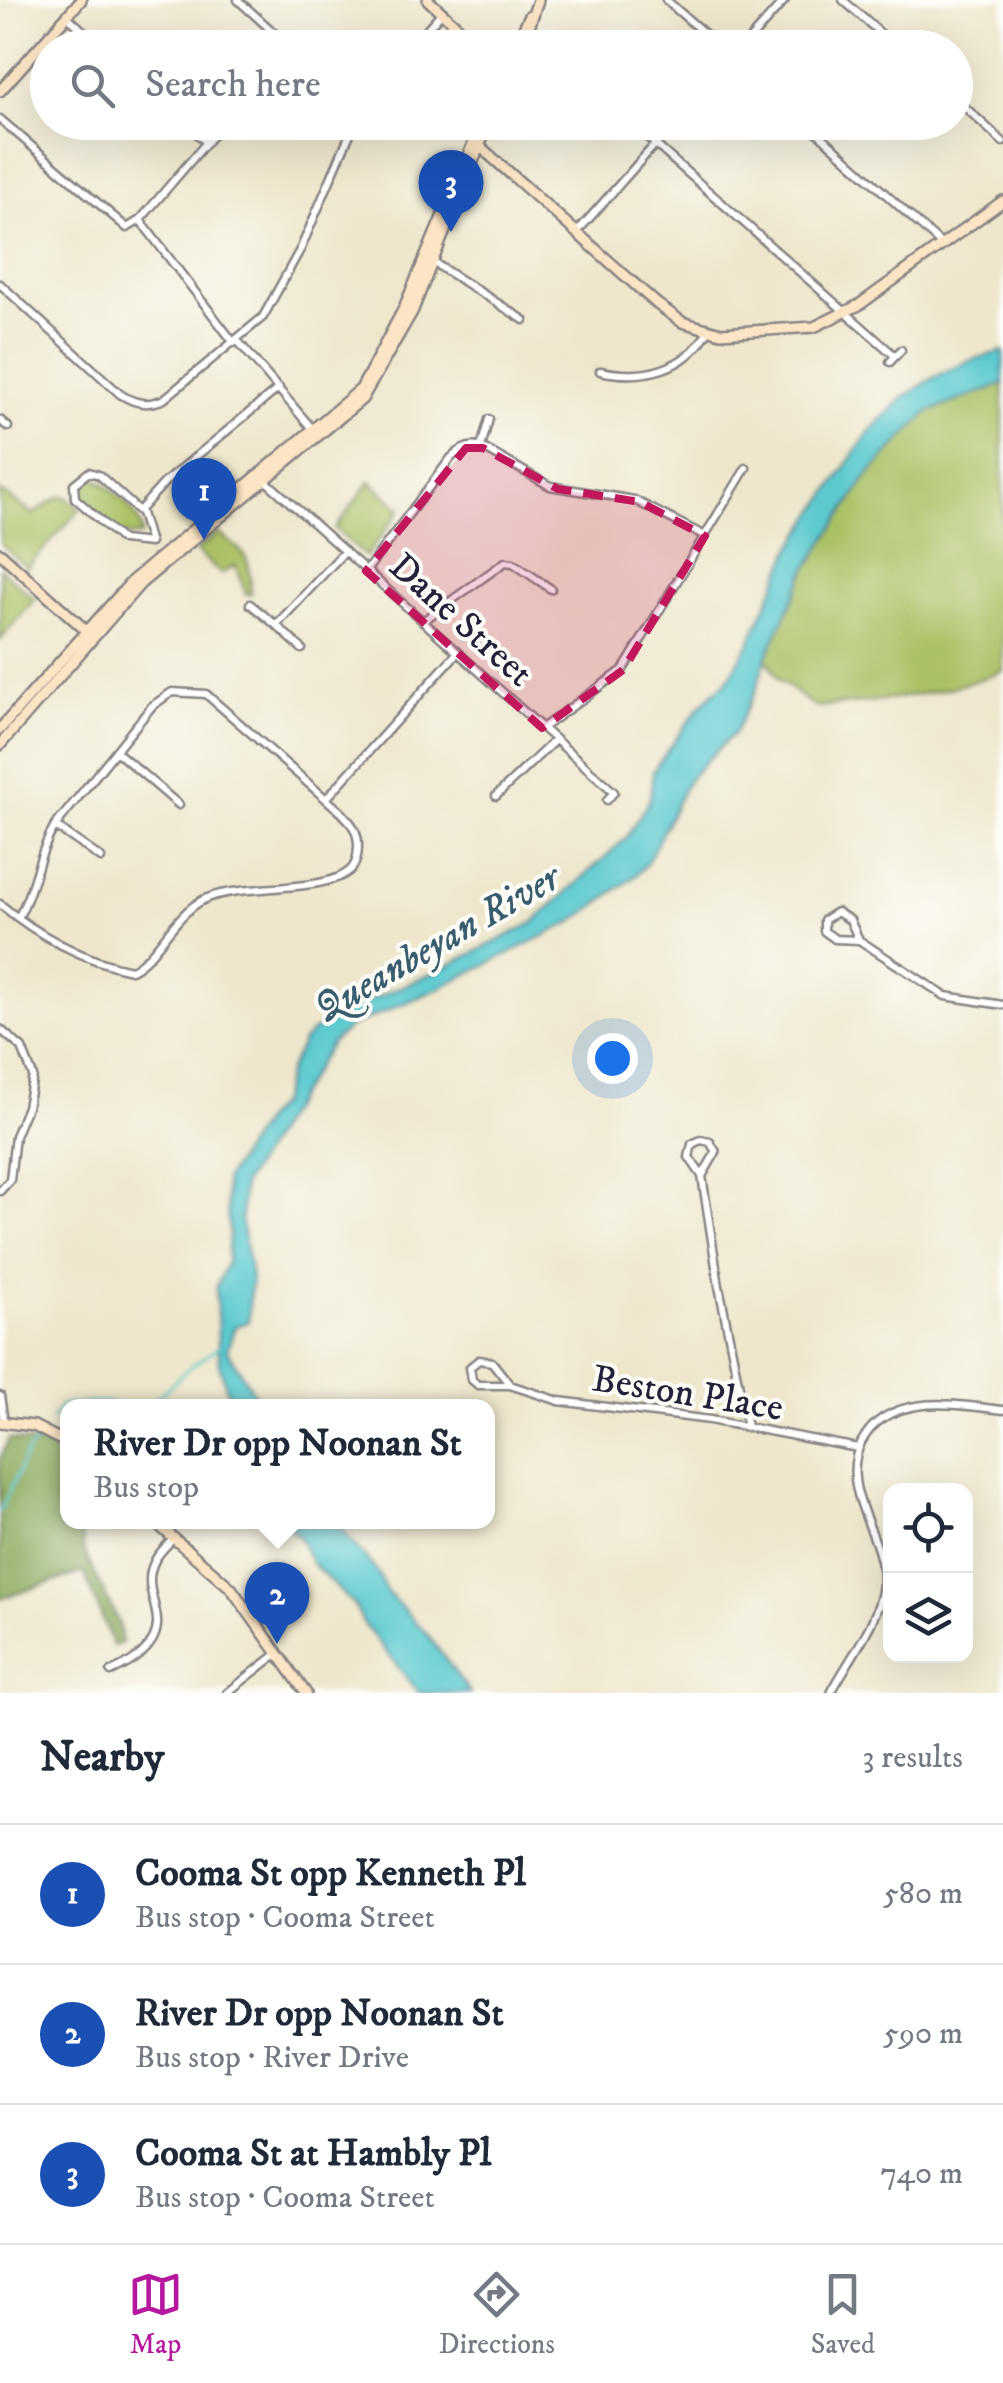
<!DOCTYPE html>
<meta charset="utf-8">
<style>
body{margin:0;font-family:"IM FELL DW Pica",serif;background:#f2f2f3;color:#1f2937}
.controls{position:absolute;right:30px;bottom:30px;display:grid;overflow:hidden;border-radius:20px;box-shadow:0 10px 40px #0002}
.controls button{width:90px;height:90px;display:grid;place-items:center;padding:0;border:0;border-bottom:2px solid #e0e1e3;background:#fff;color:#1f2937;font:50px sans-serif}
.you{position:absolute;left:612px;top:1058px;width:35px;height:35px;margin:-25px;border:8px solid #fff;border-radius:50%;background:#1a73e8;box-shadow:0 0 0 15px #1a73e833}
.badge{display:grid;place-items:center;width:65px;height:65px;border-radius:50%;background:#b5179e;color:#fff;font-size:32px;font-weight:700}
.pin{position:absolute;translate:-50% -82px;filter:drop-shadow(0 2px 5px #0008)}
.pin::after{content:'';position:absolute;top:52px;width:35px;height:30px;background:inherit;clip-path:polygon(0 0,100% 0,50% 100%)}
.popup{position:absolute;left:60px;top:1399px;width:435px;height:130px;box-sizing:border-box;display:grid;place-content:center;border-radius:20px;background:#fff;filter:drop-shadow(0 2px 8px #0005);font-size:32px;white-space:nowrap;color:#747a83}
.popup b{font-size:38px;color:#1f2937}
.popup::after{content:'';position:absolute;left:50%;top:100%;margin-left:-20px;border:20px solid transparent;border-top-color:#fff}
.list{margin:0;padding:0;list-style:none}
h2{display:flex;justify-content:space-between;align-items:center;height:130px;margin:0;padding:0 40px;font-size:42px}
h2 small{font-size:32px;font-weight:400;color:#747a83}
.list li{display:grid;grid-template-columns:65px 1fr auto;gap:30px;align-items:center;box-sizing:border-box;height:140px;padding:0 40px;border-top:2px solid #e0e1e3}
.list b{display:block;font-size:38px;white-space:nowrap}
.list p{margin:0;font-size:32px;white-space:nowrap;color:#747a83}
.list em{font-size:32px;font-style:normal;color:#747a83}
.icon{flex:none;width:55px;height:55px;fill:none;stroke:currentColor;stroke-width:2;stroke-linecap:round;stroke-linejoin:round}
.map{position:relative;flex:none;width:1003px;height:1693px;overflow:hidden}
.search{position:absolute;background:#fff;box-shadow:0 10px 40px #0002;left:30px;right:30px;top:30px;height:110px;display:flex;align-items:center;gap:25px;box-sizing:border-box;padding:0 35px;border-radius:55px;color:#747a83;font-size:38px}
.sheet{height:550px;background:#fff}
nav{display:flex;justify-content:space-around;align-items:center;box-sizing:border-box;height:140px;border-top:2px solid #e0e1e3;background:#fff;font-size:28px;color:#747a83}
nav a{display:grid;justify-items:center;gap:5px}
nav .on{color:#b5179e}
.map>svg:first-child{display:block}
.green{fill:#abc165;stroke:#667250;stroke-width:2.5}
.forest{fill:#88a75a;stroke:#55644a;stroke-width:2.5}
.water{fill:#5dcad0;stroke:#407686;stroke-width:2.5}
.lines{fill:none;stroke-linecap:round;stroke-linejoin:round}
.stream{stroke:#5dcad0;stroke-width:2.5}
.street-casing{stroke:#888484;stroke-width:11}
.secondary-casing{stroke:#888484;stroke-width:14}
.street{stroke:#fff;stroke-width:6}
.secondary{stroke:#fce5c4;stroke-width:9}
.marked{fill:#c2185b;fill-opacity:0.2;stroke:#c2185b;stroke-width:8;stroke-dasharray:20 12;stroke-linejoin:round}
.labels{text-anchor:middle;stroke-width:8;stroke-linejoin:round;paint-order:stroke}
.street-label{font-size:38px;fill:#22223b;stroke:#fdfcf7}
.water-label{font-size:40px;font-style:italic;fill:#375d6f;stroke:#fdfcf7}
</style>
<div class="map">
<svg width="1003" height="1693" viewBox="0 0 1003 1693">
<rect width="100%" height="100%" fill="#fdfcf7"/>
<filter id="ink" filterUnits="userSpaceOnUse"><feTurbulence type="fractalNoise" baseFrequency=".01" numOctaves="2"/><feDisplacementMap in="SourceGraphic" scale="20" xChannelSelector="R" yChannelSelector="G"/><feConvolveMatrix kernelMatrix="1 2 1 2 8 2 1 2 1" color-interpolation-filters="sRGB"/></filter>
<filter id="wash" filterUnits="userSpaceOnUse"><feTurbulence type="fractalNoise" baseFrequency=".0048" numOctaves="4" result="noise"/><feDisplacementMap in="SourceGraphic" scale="40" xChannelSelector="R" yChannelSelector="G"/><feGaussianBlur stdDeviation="2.25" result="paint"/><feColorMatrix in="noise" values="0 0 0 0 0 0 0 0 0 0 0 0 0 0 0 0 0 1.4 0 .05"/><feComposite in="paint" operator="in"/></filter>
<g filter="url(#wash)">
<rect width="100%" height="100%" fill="#eee7cc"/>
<path class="green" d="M1003,384V671C945,694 877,702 815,707L779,680L766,658L807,568L869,474L928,412Z
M93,477C113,488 141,512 142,535C118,542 99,516 82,501C75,490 78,478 93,477Z
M370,481L401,509L366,557L335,529Z
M0,491L33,514L58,497H67L80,509L27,568L0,544Z
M218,533C248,555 250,556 251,594H246L235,565L221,574L196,551Z
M0,568L35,599L0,640Z"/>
<path class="forest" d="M9,1439L45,1445L67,1463V1522H82L83,1549L119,1623L122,1643L113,1646L84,1572L0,1599V1458Z"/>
<path class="water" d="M1003,351V384L928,412L869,474L807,568L766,658L756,690L735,732L689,778L648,861L636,875L576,920L435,990L351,1026L331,1043L243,1184L241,1221L251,1277L248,1322L235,1326L227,1350L262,1406H232L219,1364L216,1287L227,1262L229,1235L225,1179L265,1118L280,1103L288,1072L303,1041L313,1031L356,1006L435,972L533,923L626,838L650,799L653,771L700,706L729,678L749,644L792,547L869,432L904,397L933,378L969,361Z
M286,1522H335L378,1573L386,1591L427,1634L470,1693H419L364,1624L354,1605L312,1563L298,1535L288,1528Z"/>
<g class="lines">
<path class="stream" d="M148,1406L190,1367L219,1347
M52,1419L61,1406L105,1402L121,1406
M0,1512L28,1450L40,1440"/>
</g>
</g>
<g filter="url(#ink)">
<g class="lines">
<g class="street-casing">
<path id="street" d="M238,0L291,48
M666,0L721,48
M843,0L897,48
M67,16L102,48
M530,29L546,48
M410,48L442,12
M742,48L785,0
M956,99L1003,142
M0,119L127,228L140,220L224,122
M184,122L206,142
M630,122L895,356
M806,122L942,245
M140,220L234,343
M577,232L675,122
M431,261L524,320
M0,284L120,394C135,404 148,406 164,399L263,317L301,248L355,122
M237,340L314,431
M890,362L901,350
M600,371C643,380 685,371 708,331
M0,420L8,427
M481,447L489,419
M89,472L99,475L141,513L150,543L122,540L75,498L74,484Z
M266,481L614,792L607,800
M139,511L165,482L279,388
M366,571L451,458C461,448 472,443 485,449L550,486L634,500L705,536
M250,604L276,625
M423,621L505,562L513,563L551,589
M302,649L276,625L345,551
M542,728L623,670L746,468
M117,752L179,805
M496,796L555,740
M326,799L457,653
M55,826L101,858
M0,904C36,934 84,961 131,970C156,959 172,916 203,900C237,882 332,895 353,867C357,861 358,852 358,845C358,831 351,822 341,812L206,694L172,692L152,706L55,826C37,855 36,886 18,918
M837,912L850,920L859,940L835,939L824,931V920Z
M859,940L945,996L1003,1005
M0,1029L22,1048L33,1076L27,1107L15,1136L10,1180L0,1191
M702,1176L716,1152L710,1142L701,1140L692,1144L689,1157L702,1176L719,1286L747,1427
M479,1360L492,1362L510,1385H478L472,1380L470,1367Z
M510,1385L559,1401L710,1420L858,1448
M0,1396L4,1421
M111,1672C132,1663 159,1646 157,1620C156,1604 147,1588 151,1571C154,1557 164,1548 174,1538
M227,1693L278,1653
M831,1693C848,1660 881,1620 883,1582C884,1548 862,1518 856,1486C853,1470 855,1454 862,1441C889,1391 957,1405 1003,1410"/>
</g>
<g class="secondary-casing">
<path id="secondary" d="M428,0L481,48
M514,48L530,15
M522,48L538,0
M0,91L81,0
M476,143L657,304L682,322L721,333L814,327L859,305L1003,201
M0,553L91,635
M0,729L133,580L361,389L404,308L482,122
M0,745L141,583L362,399L412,312L489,122
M0,1422L34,1426L67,1443
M155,1522L231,1588L306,1693"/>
</g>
<use href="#street" class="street"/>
<use href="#secondary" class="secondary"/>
</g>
</g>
<path class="marked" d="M466,448H483L558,489L640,502L705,536L623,670L542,728L366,571Z"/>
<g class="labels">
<g class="street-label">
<text transform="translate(462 619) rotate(42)" y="13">Dane Street</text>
<text transform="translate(688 1392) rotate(9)" y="13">Beston Place</text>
</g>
<g class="water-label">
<text transform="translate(436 942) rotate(-30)" y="14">Queanbeyan River</text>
</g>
</g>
</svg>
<div class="controls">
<button><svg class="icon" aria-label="locate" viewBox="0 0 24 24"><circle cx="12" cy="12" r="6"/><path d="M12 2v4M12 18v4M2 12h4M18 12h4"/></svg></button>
<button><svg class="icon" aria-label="layers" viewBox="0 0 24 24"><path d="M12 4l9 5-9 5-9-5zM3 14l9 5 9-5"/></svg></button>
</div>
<div class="you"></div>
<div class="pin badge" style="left:204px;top:540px;background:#1a4fb4">1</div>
<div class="pin badge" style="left:277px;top:1644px;background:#1a4fb4">2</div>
<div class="popup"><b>River Dr opp Noonan St</b>Bus stop</div>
<div class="pin badge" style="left:451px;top:232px;background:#1a4fb4">3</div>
<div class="search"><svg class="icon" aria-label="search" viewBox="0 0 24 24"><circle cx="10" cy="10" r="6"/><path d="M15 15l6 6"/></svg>Search here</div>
</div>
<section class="sheet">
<h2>Nearby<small>3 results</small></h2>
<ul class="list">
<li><span class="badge" style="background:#1a4fb4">1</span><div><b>Cooma St opp Kenneth Pl</b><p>Bus stop · Cooma Street</p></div><em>580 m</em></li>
<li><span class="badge" style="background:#1a4fb4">2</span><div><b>River Dr opp Noonan St</b><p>Bus stop · River Drive</p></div><em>590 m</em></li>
<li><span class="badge" style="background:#1a4fb4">3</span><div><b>Cooma St at Hambly Pl</b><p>Bus stop · Cooma Street</p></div><em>740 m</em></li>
</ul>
</section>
<nav>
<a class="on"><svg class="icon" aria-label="map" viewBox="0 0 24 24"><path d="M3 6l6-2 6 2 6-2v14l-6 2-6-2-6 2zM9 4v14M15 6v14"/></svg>Map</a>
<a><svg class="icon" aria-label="directions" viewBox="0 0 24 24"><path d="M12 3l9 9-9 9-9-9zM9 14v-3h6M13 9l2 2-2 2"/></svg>Directions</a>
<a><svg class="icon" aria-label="saved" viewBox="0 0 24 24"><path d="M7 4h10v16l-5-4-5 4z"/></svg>Saved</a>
</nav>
